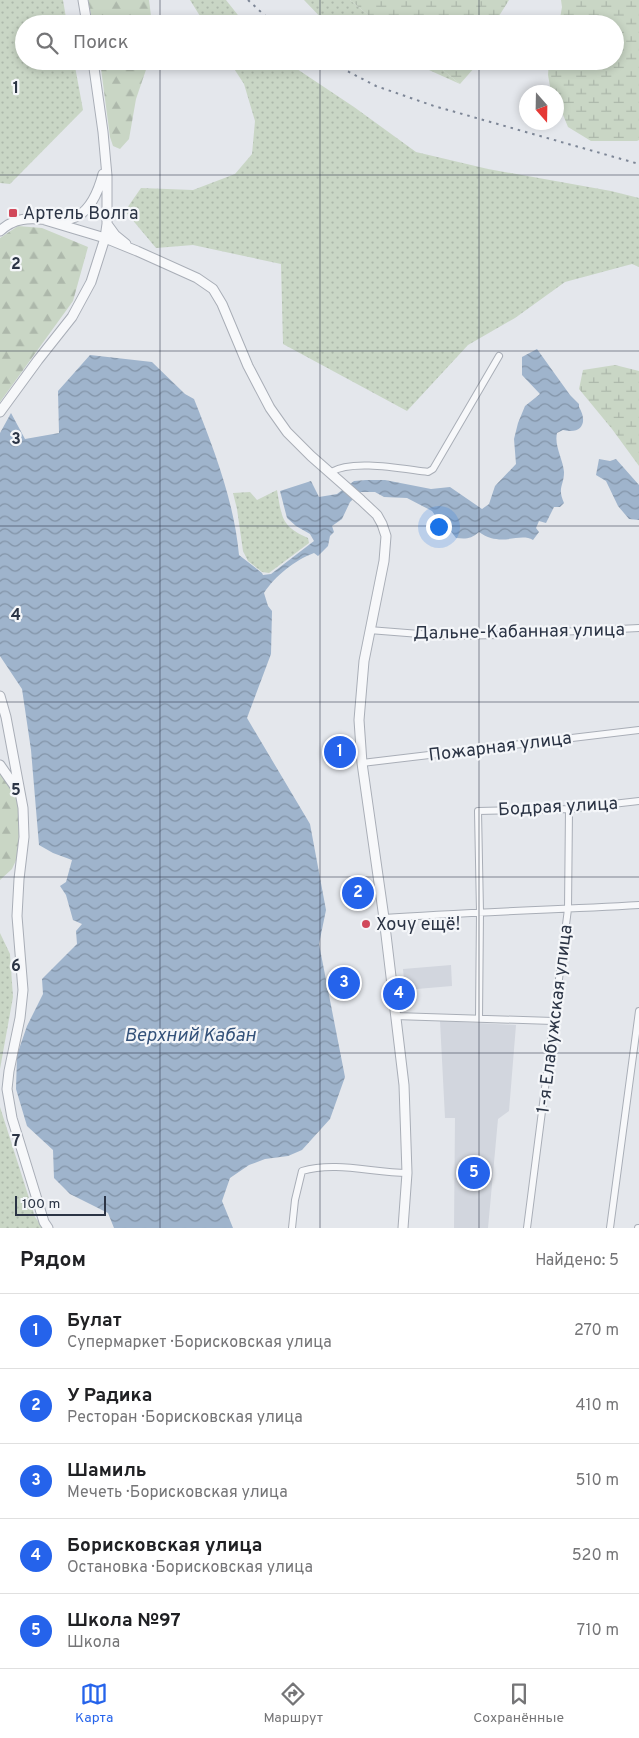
<!DOCTYPE html>
<html lang="ru">
<meta charset="utf-8">
<style>
body{margin:0;font-family:Overpass,sans-serif;background:#f2f2f2;color:#202124}
.compass{position:absolute;left:519px;top:85px;width:45px;height:45px;border-radius:50%;background:#fff;box-shadow:0 2px 8px #0003;rotate:160deg}
.scale{position:absolute;left:15px;bottom:12px;width:91px;box-sizing:border-box;padding-left:5px;border:2px solid #2b3445;border-top:0;font-size:14px;line-height:18px;white-space:nowrap;color:#2b3445;-webkit-text-stroke:4px #f4f6f9;paint-order:stroke}
.you{position:absolute;left:438px;top:526px;width:18px;height:18px;margin:-12px;border:4px solid #fff;border-radius:50%;background:#1a73e8;box-shadow:0 0 0 8px #1a73e833}
.badge{display:grid;place-items:center;width:32px;height:32px;border-radius:50%;background:#2563eb;color:#fff;font-size:16px;font-weight:700}
.pin{position:absolute;translate:-50% -50%;border:2px solid #fff;box-shadow:0 1px 5px #0006}
.list{margin:0;padding:0;list-style:none}
h2{display:flex;justify-content:space-between;align-items:center;height:65px;margin:0;padding:0 20px;font-size:21px}
h2 small{font-size:16px;font-weight:400;color:#757577}
.list li{display:grid;grid-template-columns:32px 1fr auto;gap:15px;align-items:center;box-sizing:border-box;height:75px;padding:0 20px;border-top:1px solid #e0e0e0}
.list b{display:block;font-size:19px;white-space:nowrap}
.list p{margin:0;font-size:16px;white-space:nowrap;color:#757577}
.list em{font-size:16px;font-style:normal;color:#757577}
.icon{flex:none;width:28px;height:28px;fill:none;stroke:currentColor;stroke-width:2;stroke-linecap:round;stroke-linejoin:round}
.map{position:relative;flex:none;width:639px;height:1228px;overflow:hidden}
.search{position:absolute;background:#fff;box-shadow:0 2px 8px #0003;left:15px;right:15px;top:15px;height:55px;display:flex;align-items:center;gap:12px;box-sizing:border-box;padding:0 18px;border-radius:28px;color:#757577;font-size:19px}
.sheet{height:440px;background:#fff}
nav{display:flex;justify-content:space-around;align-items:center;box-sizing:border-box;height:70px;border-top:1px solid #e0e0e0;background:#fff;font-size:14px;color:#757577}
nav a{display:grid;justify-items:center;gap:2px}
nav .on{color:#2563eb}
.map>svg:first-child{display:block}
.built{fill:#d2d6de}
.grass{fill:url(#grass-dots)}
.forest{fill:url(#forest-firs)}
.wetland{fill:url(#wetland-marsh)}
.water{fill:url(#water-waves)}
.lines{fill:none;stroke-linecap:round;stroke-linejoin:round}
.minor-casing{stroke:#a9aeb7;stroke-width:8}
.tertiary-casing{stroke:#a9aeb7;stroke-width:11}
.minor{stroke:#f7f8fa;stroke-width:6}
.tertiary{stroke:#f7f8fa;stroke-width:9}
.rail{stroke:#7d8696;stroke-width:2;stroke-dasharray:2.5 5;stroke-linecap:butt}
.grid{fill:none;stroke:#2b3445;stroke-width:1;stroke-opacity:0.55}
.poi-dot{fill:#d1495b;stroke:#f4f6f9;stroke-width:2}
.labels{text-anchor:middle;stroke-width:4.5;stroke-linejoin:round;paint-order:stroke}
.poi-label{font-size:18px;fill:#2b3445;stroke:#f4f6f9;text-anchor:start}
.street-label{font-size:18px;fill:#2b3445;stroke:#f4f6f9}
.water-label{font-size:19px;font-style:italic;fill:#34527a;stroke:#f4f6f9}
.grid-label{font-size:16px;text-anchor:middle;font-weight:bold;fill:#2b3445;stroke:#f4f6f9;stroke-width:4.5;stroke-linejoin:round;paint-order:stroke}
</style>
<div class="map">
<svg width="639" height="1228" viewBox="0 0 639 1228">
<defs>
<pattern id="grass-dots" width="8" height="8" patternUnits="userSpaceOnUse" patternTransform="scale(1.25)"><rect width="8" height="8" fill="#c9d6c5"/><path d="M2 2h.1M6 6h.1" fill="none" stroke="#adb8ab" stroke-width="1.8" stroke-linecap="round"/></pattern>
<pattern id="forest-firs" width="22" height="20" patternUnits="userSpaceOnUse" patternTransform="scale(1.25)"><rect width="22" height="20" fill="#c9d6c5"/><path d="M5 1l3.5 6h-7zM16 11l3.5 6h-7z" fill="#adb8ab"/></pattern>
<pattern id="wetland-marsh" width="20" height="14" patternUnits="userSpaceOnUse" patternTransform="scale(1.25)"><rect width="20" height="14" fill="#c9d6c5"/><path d="M1 5h8M5 5V1M11 12h8M15 12V8" fill="none" stroke="#adb8ab"/></pattern>
<pattern id="water-waves" width="16" height="10" patternUnits="userSpaceOnUse" patternTransform="scale(1.25)"><rect width="16" height="10" fill="#9fb4cc"/><path d="M0 5q4-4 8 0t8 0" fill="none" stroke="#8293a7"/></pattern>
</defs>
<rect width="100%" height="100%" fill="#e4e7ec"/>
<path class="built" d="M451,965L452,986L405,990L403,969Z
M440,1021L516,1025L509,1111L498,1119L488,1228H454L455,1118H445Z"/>
<path class="grass" d="M0,0H63L67,24H24V61H74L83,110L10,184L0,183Z
M190,0H226L245,24H205Z
M304,0H350L379,24H327Z
M229,61H285L354,107L416,152L488,169L611,191L639,198V267L632,264L565,282L515,318L468,345L407,411L283,344L281,264L193,245L156,248L125,211L141,188L193,190L235,174L252,154L255,121L244,84Z
M409,61H432L460,84Z
M277,490C282,518 281,526 308,538L309,543L269,573L262,572L248,561L243,551L237,509L233,493L250,492L257,500Z
M0,933L10,954L13,997L0,1069Z
M0,1107L35,1217L43,1228H0Z"/>
<path class="forest" d="M88,0H149L152,24H93Z
M100,61H149L136,99L129,139L120,149L113,146L110,137Z
M18,226L42,228L88,247L73,301L0,402V238Z
M0,768L12,787L20,809L18,856L12,869L0,880Z"/>
<path class="wetland" d="M350,0H509L494,24H379Z
M561,0H639V140L637,141H591L568,127L557,100L556,92H551L548,75L549,61H615V24H559L562,7Z
M432,61H477L475,67L460,84Z
M615,365L639,371V466L612,429L579,389L583,370Z"/>
<path class="water" d="M537,349L570,395L579,404V407C588,422 582,435 563,430L557,433C554,446 563,459 564,472C564,486 557,487 564,503L560,507H554L546,523L539,521L536,528L539,532L533,540C519,532 501,548 479,532C471,539 466,539 456,538L450,530L441,524L432,511L407,498L384,497L375,492H361L350,502L342,519L332,526L334,532L330,536L328,546L318,556L314,553C295,560 275,576 264,593L268,606L272,611L271,654L247,718L310,824L326,910L319,944L345,1077L330,1119L302,1150L288,1156L265,1159L249,1165L230,1178L222,1201L233,1228H114L108,1213L70,1194L54,1178L53,1150L27,1126L16,1089L17,1055L27,1026L43,994L42,979L77,944L76,931L82,924L73,920L66,895L60,886L66,882L72,860L53,853L39,845L31,750L22,689L0,656V433L11,413L25,439L59,433L58,391L90,355L152,362L185,394L194,399C214,449 234,501 239,555L262,573L263,575L271,574L314,541L310,534L296,526L287,518L280,491L311,481L319,497L337,494L354,481L366,480H385L431,489L450,487L482,509L489,504L495,486L516,464L514,439L518,423L525,406L540,394L522,375V357Z
M599,459L610,461L616,459L639,485V520L629,519L618,506L606,481L596,475Z"/>
<g class="lines">
<g class="minor-casing">
<path id="minor" d="M331,472C353,459 402,469 428,472L433,469L499,356
M369,630L445,636L500,635L639,628
M362,763L639,730
M384,918C469,912 554,910 639,905
M395,1016L553,1021
M479,1018L480,912L478,811L569,809L639,801
M292,1228L295,1200L302,1171C336,1161 373,1173 407,1173
M527,1228L568,909L569,809
M610,1228L639,1011
M638,1228H639"/>
</g>
<g class="tertiary-casing">
<path id="tertiary" d="M83,0L87,24
M45,220L105,238L137,251L197,278L213,289L222,304L248,366L270,408L287,432L311,456L361,500L377,515L382,524L386,536L384,561L364,661L359,720L362,763L384,918L404,1085L407,1173L403,1228
M107,224L115,235L126,244
M0,231C36,196 81,256 103,174
M0,412L38,360L72,317L91,282L105,238L107,224V176L103,132L93,61
M0,696L6,717L23,808L24,837L19,879L17,916L23,990L20,1018L9,1071L7,1089L12,1118L44,1222L48,1228
M0,765L18,791"/>
</g>
<use href="#minor" class="minor"/>
<use href="#tertiary" class="tertiary"/>
<path class="rail" d="M248,0L274,24
M328,61L376,86L434,106L639,164"/>
</g>
<path class="grid" d="M160,0V24M320,0V24M479,0V24M160,61V1228M320,61V1228M479,61V1228M0,175H639M0,351H639M0,526H639M0,702H639M0,877H639M0,1053H639"/>
<g class="poi-dot">
<rect x="8" y="208" width="10" height="10" rx="2.5"/>
<circle cx="366" cy="924" r="5"/>
</g>
<g class="labels">
<g class="poi-label">
<text x="23" y="219">Артель Волга</text>
<text x="376" y="930">Хочу ещё!</text>
</g>
<g class="street-label">
<text transform="translate(519 631) rotate(-1)" y="6">Дальне-Кабанная улица</text>
<text transform="translate(500 746) rotate(-7)" y="6">Пожарная улица</text>
<text transform="translate(558 806) rotate(-3)" y="6">Бодрая улица</text>
<text transform="translate(554 1019) rotate(-83)" y="6">1-я Елабужская улица</text>
</g>
<g class="water-label">
<text x="190" y="1041">Верхний Кабан</text>
</g>
</g>
<g class="grid-label">
<text x="16" y="93">1</text>
<text x="16" y="269">2</text>
<text x="16" y="444">3</text>
<text x="16" y="620">4</text>
<text x="16" y="795">5</text>
<text x="16" y="971">6</text>
<text x="16" y="1146">7</text>
</g>
</svg>
<svg class="compass" viewBox="-18 -18 36 36"><path d="M0-13l5 13h-10z" fill="#e53935"/><path d="M0 13l5-13h-10z" fill="#757577"/></svg>
<div class="scale">100 m</div>
<div class="you"></div>
<div class="pin badge" style="left:340px;top:752px">1</div>
<div class="pin badge" style="left:358px;top:893px">2</div>
<div class="pin badge" style="left:344px;top:983px">3</div>
<div class="pin badge" style="left:399px;top:994px">4</div>
<div class="pin badge" style="left:474px;top:1173px">5</div>
<div class="search"><svg class="icon" aria-label="search" viewBox="0 0 24 24"><circle cx="10" cy="10" r="6"/><path d="M15 15l6 6"/></svg>Поиск</div>
</div>
<section class="sheet">
<h2>Рядом<small>Найдено: 5</small></h2>
<ul class="list">
<li><span class="badge">1</span><div><b>Булат</b><p>Супермаркет · Борисковская улица</p></div><em>270 m</em></li>
<li><span class="badge">2</span><div><b>У Радика</b><p>Ресторан · Борисковская улица</p></div><em>410 m</em></li>
<li><span class="badge">3</span><div><b>Шамиль</b><p>Мечеть · Борисковская улица</p></div><em>510 m</em></li>
<li><span class="badge">4</span><div><b>Борисковская улица</b><p>Остановка · Борисковская улица</p></div><em>520 m</em></li>
<li><span class="badge">5</span><div><b>Школа №97</b><p>Школа</p></div><em>710 m</em></li>
</ul>
</section>
<nav>
<a class="on"><svg class="icon" aria-label="map" viewBox="0 0 24 24"><path d="M3 6l6-2 6 2 6-2v14l-6 2-6-2-6 2zM9 4v14M15 6v14"/></svg>Карта</a>
<a><svg class="icon" aria-label="directions" viewBox="0 0 24 24"><path d="M12 3l9 9-9 9-9-9zM9 14v-3h6M13 9l2 2-2 2"/></svg>Маршрут</a>
<a><svg class="icon" aria-label="saved" viewBox="0 0 24 24"><path d="M7 4h10v16l-5-4-5 4z"/></svg>Сохранённые</a>
</nav>
